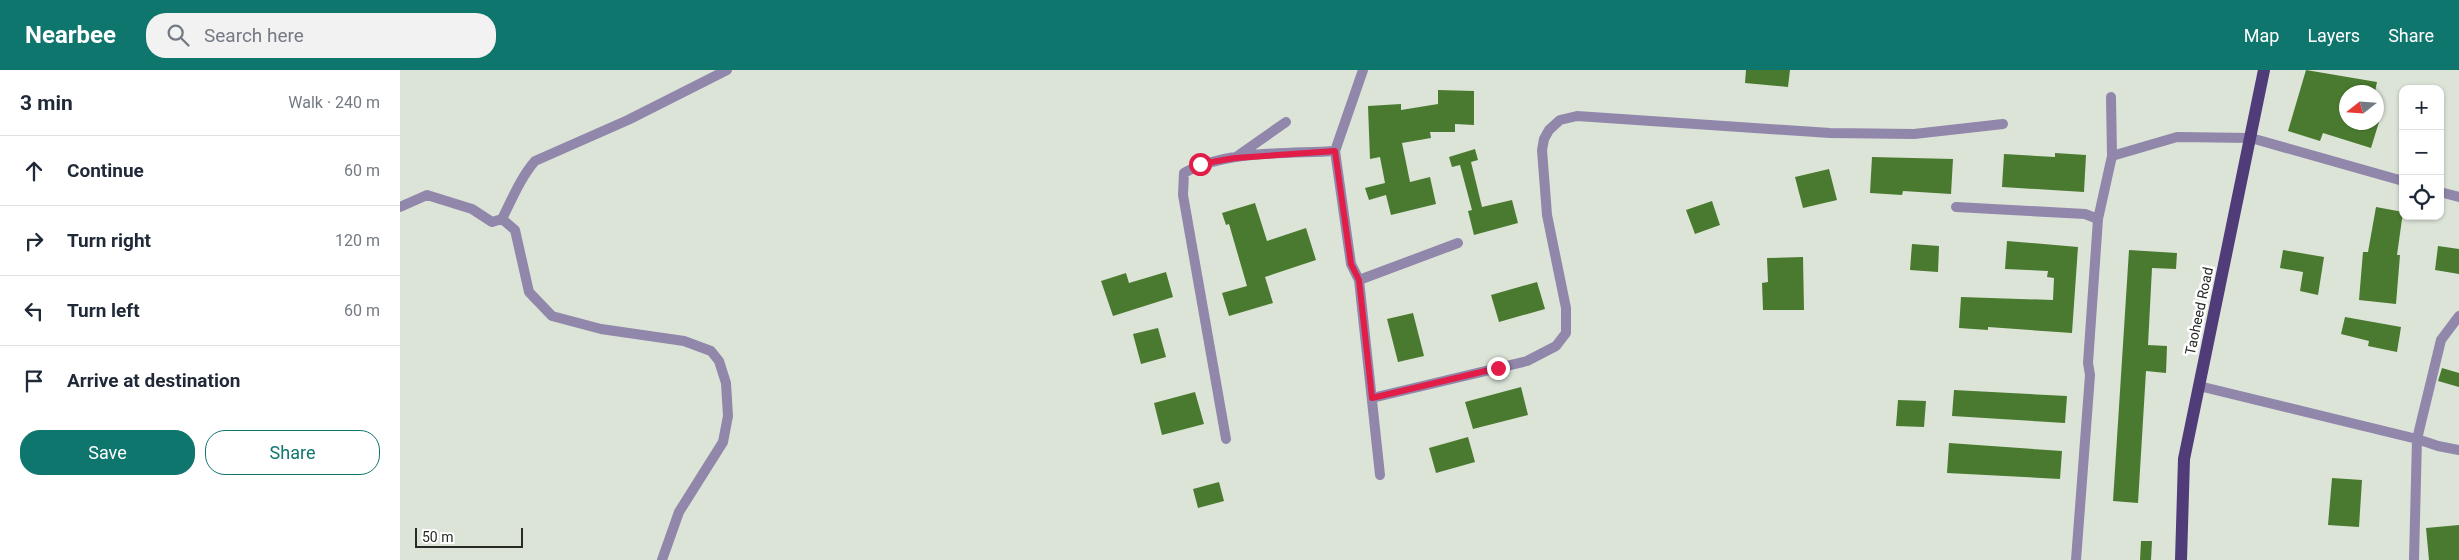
<!DOCTYPE html>
<meta charset="utf-8">
<style>
body{margin:0;font-family:Roboto,sans-serif;background:#f2f2f3;color:#1f2937}
.controls{position:absolute;right:15px;top:15px;display:grid;overflow:hidden;border-radius:10px;box-shadow:0 1px 4px #0004}
.controls button{width:45px;height:45px;display:grid;place-items:center;padding:0;border:0;border-bottom:1px solid #e0e1e3;background:#fff;color:#1f2937;font:25px sans-serif}
.compass{position:absolute;left:1939px;top:15px;width:45px;height:45px;border-radius:50%;background:#fff;box-shadow:0 1px 4px #0004;rotate:253deg}
.scale{position:absolute;left:15px;bottom:12px;width:108px;box-sizing:border-box;padding-left:5px;border:2px solid #272a26;border-top:0;font-size:14px;line-height:18px;white-space:nowrap;color:#272a26;-webkit-text-stroke:4px #fff;paint-order:stroke}
.stop{position:absolute;width:15px;height:15px;margin:-11px;border:4px solid #e11d48;border-radius:50%;background:#fff}
.stop.end{background:#e11d48;border-color:#fff;box-shadow:0 1px 5px #0008}
.list{margin:0;padding:0;list-style:none}
h2{display:flex;justify-content:space-between;align-items:center;height:65px;margin:0;padding:0 20px;font-size:21px}
h2 small{font-size:16px;font-weight:400;color:#747a83}
.list li{display:grid;grid-template-columns:32px 1fr auto;gap:15px;align-items:center;box-sizing:border-box;height:70px;padding:0 20px;border-top:1px solid #e0e1e3}
.list b{display:block;font-size:19px;white-space:nowrap}
.list em{font-size:16px;font-style:normal;color:#747a83}
.actions{display:flex;gap:10px;padding:15px 20px}
.actions a{flex:1;padding:11px 0;border:1px solid #0f766e;border-radius:20px;text-align:center;font-size:18px;color:#0f766e}
.actions .main{background:#0f766e;color:#fff}
.icon{flex:none;width:28px;height:28px;fill:none;stroke:currentColor;stroke-width:2;stroke-linecap:round;stroke-linejoin:round}
.map{position:relative;flex:none;width:2059px;height:490px;overflow:hidden}
header{display:flex;align-items:center;gap:30px;box-sizing:border-box;height:70px;padding:0 25px;background:#0f766e;color:#fff}
header strong{font-size:24px}
nav{display:flex;gap:28px;margin-inline-start:auto;font-size:18px}
.search{width:350px;height:45px;background:#f2f2f3;display:flex;align-items:center;gap:12px;box-sizing:border-box;padding:0 18px;border-radius:20px;color:#747a83;font-size:19px}
main{display:flex}
aside{flex:1;background:#fff}
.map>svg:first-child{display:block}
.building{fill:#4a7a2f}
.lines{fill:none;stroke-linecap:round;stroke-linejoin:round}
.street{stroke:#9087ab;stroke-width:10}
.primary{stroke:#4f3c79;stroke-width:12}
.route{stroke:#e11d48;stroke-width:6}
.labels{text-anchor:middle;stroke-width:5;stroke-linejoin:round;paint-order:stroke}
.street-label{font-size:14px;fill:#272a26;stroke:#fff}
</style>
<header>
<strong>Nearbee</strong>
<div class="search"><svg class="icon" aria-label="search" viewBox="0 0 24 24"><circle cx="10" cy="10" r="6"/><path d="M15 15l6 6"/></svg>Search here</div>
<nav><a>Map</a><a>Layers</a><a>Share</a></nav>
</header>
<main>
<aside>
<h2>3 min<small>Walk · 240 m</small></h2>
<ul class="list">
<li><svg class="icon" aria-label="ahead" viewBox="0 0 24 24"><path d="M12 20V5M6 11l6-6 6 6"/></svg><div><b>Continue</b></div><em>60 m</em></li>
<li><svg class="icon" aria-label="right" viewBox="0 0 24 24"><path d="M7 20v-9h11M14 6l5 5-5 5"/></svg><div><b>Turn right</b></div><em>120 m</em></li>
<li><svg class="icon" aria-label="left" viewBox="0 0 24 24"><path d="M17 20v-9H6M10 6l-5 5 5 5"/></svg><div><b>Turn left</b></div><em>60 m</em></li>
<li><svg class="icon" aria-label="arrive" viewBox="0 0 24 24"><path d="M6 21V4h12l-3 4 3 4H6"/></svg><div><b>Arrive at destination</b></div></li>
</ul>
<div class="actions"><a class="main">Save</a><a>Share</a></div>
</aside>
<div class="map">
<svg width="2059" height="490" viewBox="0 0 2059 490">
<rect width="100%" height="100%" fill="#dce4d8"/>
<path class="building" d="M1346,0H1390L1388,17L1345,13Z
M1906,0L1977,12L1975,22H1946V52H1979L1971,78L1923,63L1920,71L1888,61Z
M1038,20L1074,21V55L1055,54V62H1030L1031,68L1002,73L1010,112L1030,107L1036,134L991,145L986,125L969,130L965,118L985,113L980,87L970,89L968,36L1001,34V40L1038,34Z
M1075,79L1078,90L1071,92L1082,137L1112,130L1118,153L1074,165L1068,141L1072,140L1060,95L1052,97L1049,87Z
M1655,83L1686,85L1684,122L1602,117L1604,84L1655,87Z
M1472,87L1553,89L1551,124L1503,121L1502,125L1470,123Z
M1429,99L1437,130L1403,138L1395,107Z
M1312,131L1320,155L1295,164L1286,140Z
M855,133L867,171L906,158L916,190L865,207L873,233L829,246L822,223L847,216L829,154L826,155L822,143Z
M1976,137L2003,142L1997,185H2000L1996,234L1959,230L1963,182H1968Z
M1607,171L1678,177L1672,263L1588,257V260L1559,258L1561,227L1653,230L1654,208L1647,207L1648,201L1605,199Z
M1512,174L1539,176L1538,202L1510,200Z
M2038,176L2059,179V204L2035,200Z
M1729,180L1777,183L1776,199L1752,198L1748,275L1767,276L1766,303L1746,301L1738,433L1713,431Z
M1883,180L1924,187L1918,225L1900,221L1903,202L1880,198Z
M1403,187L1404,240H1363L1362,213L1368,212L1367,188Z
M766,202L773,227L713,246L701,211L726,203L729,213Z
M1137,212L1145,239L1099,252L1091,225Z
M1013,243L1024,286L998,292L987,249Z
M1945,247L2001,257L1997,282L1968,276L1969,271L1941,264Z
M758,258L766,287L741,294L733,264Z
M2042,298L2059,303V317L2038,311Z
M1121,317L1128,345L1073,359L1065,332Z
M1554,320L1667,326L1665,353L1552,346Z
M795,322L804,354L762,365L754,333Z
M1498,330L1526,331L1524,357L1496,356Z
M1068,367L1075,392L1036,403L1029,378Z
M1549,373L1662,381L1660,409L1547,403Z
M1932,408L1962,410L1959,457L1928,455Z
M819,412L824,431L798,438L793,419Z
M2059,455V490H2029L2026,458Z
M1741,471H1752L1751,490H1740Z"/>
<g class="lines">
<path class="street" d="M963,0L935,81L951,194L959,210L980,405
M1711,27L1712,86
M836,87L886,52
M2040,122L2059,127
M0,137L27,125L72,139L92,152L102,149C112,129 121,107 135,91L228,50L327,0
M1556,137L1685,144L1698,149
M102,149L115,160L129,222L152,246L201,259L284,271L311,281L319,291L326,313L328,346L323,372L279,442L262,490
M959,210L1058,173
M1799,316L2017,369L2038,376L2059,380
M972,328L1127,291L1156,276L1166,263V238L1147,145L1142,80L1144,69L1149,60L1160,50L1177,46L1430,63L1514,64L1603,54
M826,369L783,125L784,103C826,80 888,84 935,81
M1676,490L1690,305L1688,293L1698,149L1712,86L1777,67L1851,68L2003,111
M2014,490L2017,369L2041,270L2059,246"/>
<path class="primary" d="M1781,490L1784,389L1864,0"/>
</g>
<g class="lines">
<path class="route" d="M800,94L835,88L935,81L951,194L959,210L972,328L1098,298"/>
</g>
<g class="labels">
<g class="street-label">
<text transform="translate(1799 241) rotate(-78)" y="5">Taoheed Road</text>
</g>
</g>
</svg>
<div class="controls">
<button>+</button>
<button>−</button>
<button><svg class="icon" aria-label="locate" viewBox="0 0 24 24"><circle cx="12" cy="12" r="6"/><path d="M12 2v4M12 18v4M2 12h4M18 12h4"/></svg></button>
</div>
<svg class="compass" viewBox="-18 -18 36 36"><path d="M0-13l5 13h-10z" fill="#e53935"/><path d="M0 13l5-13h-10z" fill="#747a83"/></svg>
<div class="scale">50 m</div>
<div class="stop" style="left:800px;top:94px"></div>
<div class="stop end" style="left:1098px;top:298px"></div>
</div>
</main>
